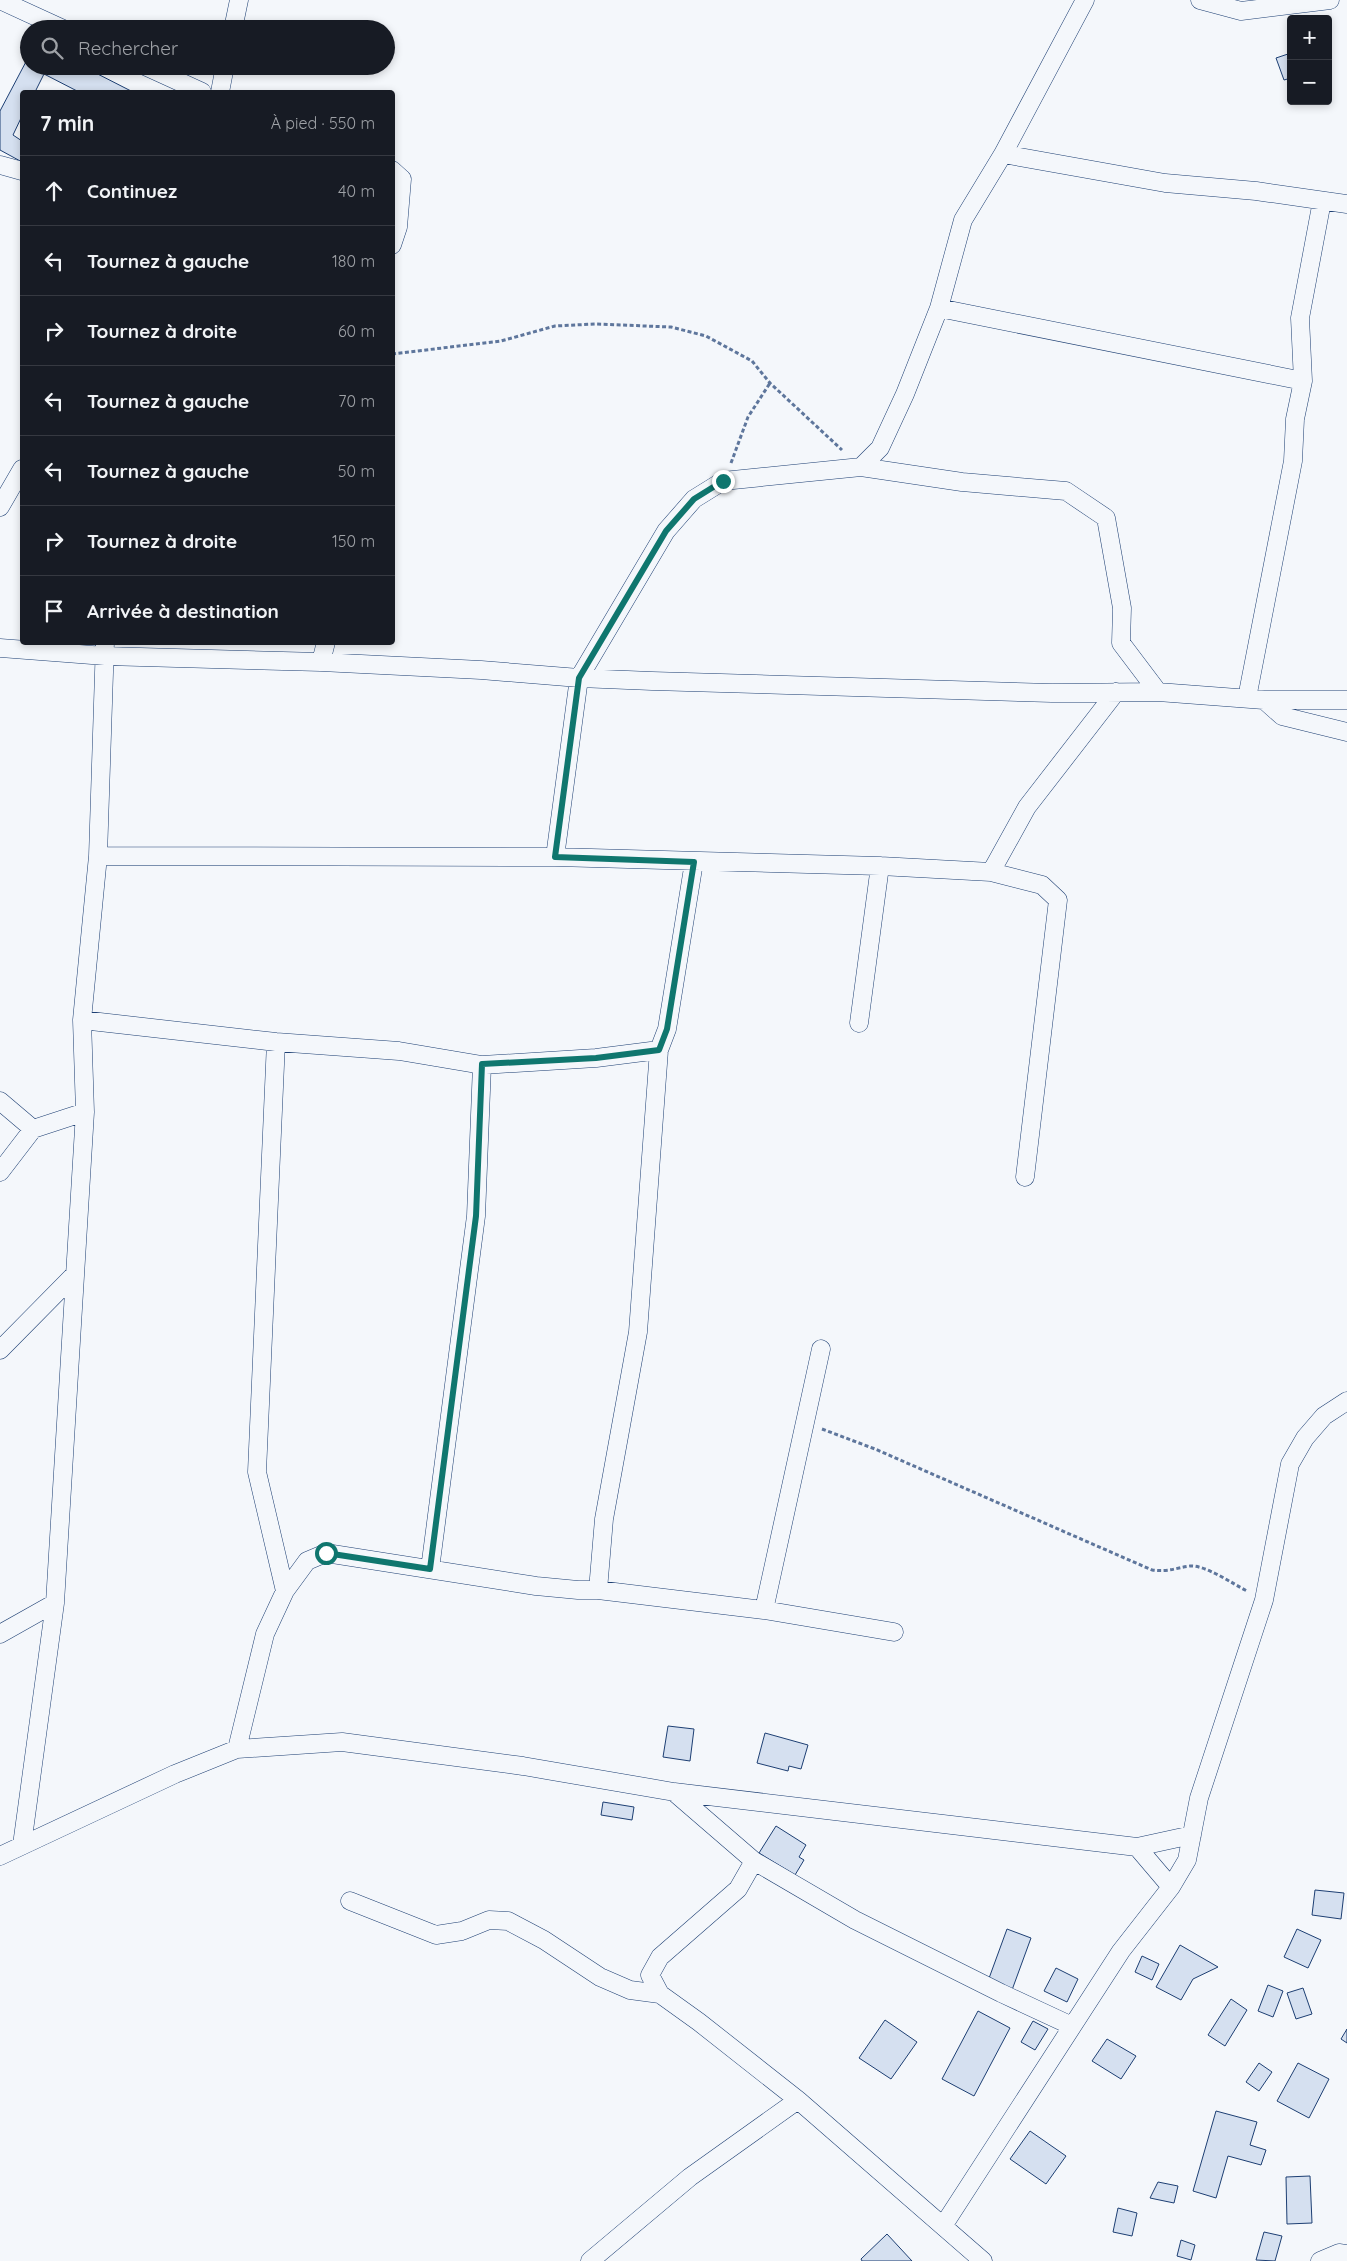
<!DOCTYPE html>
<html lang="fr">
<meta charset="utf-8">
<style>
body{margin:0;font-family:Quicksand,sans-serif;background:#20242c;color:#f1f3f6}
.controls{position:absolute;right:15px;top:15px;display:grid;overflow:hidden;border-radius:5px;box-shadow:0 2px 8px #0003}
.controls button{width:45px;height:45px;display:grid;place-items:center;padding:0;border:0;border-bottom:1px solid #363941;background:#171b24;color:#f1f3f6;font:25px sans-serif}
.stop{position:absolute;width:15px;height:15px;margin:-11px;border:4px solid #0f766e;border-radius:50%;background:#fff}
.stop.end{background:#0f766e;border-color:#fff;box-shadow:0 1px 5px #0008}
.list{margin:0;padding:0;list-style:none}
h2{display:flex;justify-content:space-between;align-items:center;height:65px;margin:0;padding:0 20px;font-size:21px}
h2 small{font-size:16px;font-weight:400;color:#9ea1a6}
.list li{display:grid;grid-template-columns:32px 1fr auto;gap:15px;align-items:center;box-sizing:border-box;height:70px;padding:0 20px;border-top:1px solid #363941}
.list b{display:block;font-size:19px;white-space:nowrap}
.list em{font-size:16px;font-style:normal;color:#9ea1a6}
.icon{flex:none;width:28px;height:28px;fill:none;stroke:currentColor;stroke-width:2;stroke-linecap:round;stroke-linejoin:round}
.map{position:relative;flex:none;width:1347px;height:2261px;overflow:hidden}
.search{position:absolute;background:#171b24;box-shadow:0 2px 8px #0003;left:20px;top:20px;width:375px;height:55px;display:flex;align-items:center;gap:12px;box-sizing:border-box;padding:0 18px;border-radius:28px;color:#9ea1a6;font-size:19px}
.panel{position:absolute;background:#171b24;box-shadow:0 2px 8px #0003;left:20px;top:90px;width:375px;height:555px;border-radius:5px}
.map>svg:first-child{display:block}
.building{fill:#d5e0f0;stroke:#1d3f73}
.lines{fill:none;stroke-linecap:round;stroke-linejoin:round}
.minor-casing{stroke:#1d3f73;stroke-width:19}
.path{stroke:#5e769c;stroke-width:3;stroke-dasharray:4 2.5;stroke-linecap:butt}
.minor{stroke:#f4f7fb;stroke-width:18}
.route{stroke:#0f766e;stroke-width:6}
</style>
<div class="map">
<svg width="1347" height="2261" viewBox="0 0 1347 2261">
<rect width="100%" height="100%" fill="#f4f7fb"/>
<path class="building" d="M1291,53V78L1284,80L1276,58Z
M29,56V66H82L133,92H79L44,74L35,92H22V116L13,135L22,141V162L0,150V111Z
M352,66H368L367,71Z
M668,1726L694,1729L690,1761L663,1757Z
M765,1733L808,1745L801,1769L789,1766L788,1771L757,1763Z
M603,1802L634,1807L632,1820L601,1815Z
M776,1826L806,1845L799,1857L804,1860L795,1875L759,1853Z
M1315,1890L1344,1893L1341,1919L1312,1915Z
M1007,1929L1031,1938L1012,1990L988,1981Z
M1297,1929L1321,1940L1308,1968L1284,1957Z
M1180,1945L1218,1967L1193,1979L1181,2000L1156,1987Z
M1142,1956L1159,1964L1152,1980L1135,1972Z
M1056,1968L1078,1979L1067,2002L1044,1991Z
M1268,1985L1283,1991L1273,2017L1258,2011Z
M1303,1988L1312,2014L1296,2019L1287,1993Z
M1231,1999L1247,2010L1225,2046L1208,2035Z
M978,2011L1010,2028L974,2096L942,2079Z
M885,2020L917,2042L891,2079L859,2058Z
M1033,2021L1048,2029L1035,2050L1021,2042Z
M1347,2029V2043L1341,2039Z
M1107,2039L1136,2056L1121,2079L1092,2061Z
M1259,2063L1272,2072L1259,2091L1246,2082Z
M1298,2063L1329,2079L1309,2118L1277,2101Z
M1216,2111L1257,2122L1250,2145L1266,2150L1261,2165L1228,2156L1216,2198L1193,2191Z
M1030,2131L1066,2156L1046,2184L1010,2159Z
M1310,2176L1312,2223L1287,2224L1286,2177Z
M1158,2182L1178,2186L1174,2203L1150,2198Z
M1118,2208L1137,2213L1132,2236L1113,2232Z
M1264,2232L1282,2236L1275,2261L1256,2260Z
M887,2234L912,2261H862L861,2259Z
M1181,2240L1195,2245L1191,2260L1177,2256Z"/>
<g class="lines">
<g class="minor-casing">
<path id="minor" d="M0,0L63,29
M1200,0L1241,11L1330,0
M233,29L239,0
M145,66L202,92
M220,92L225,66
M1003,154L1165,183L1256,191L1347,204
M0,165L22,171
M392,170L402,179L398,227L392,245
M939,308L1303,381
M861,467L880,448L905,394L939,308L963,220L1003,154L1085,0
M0,507L22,469
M0,648L105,656L321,662L481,670L579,678L652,681L1052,693L1158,692L1264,700H1347
M321,662L326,642
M1247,698L1293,461L1295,419L1303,381L1300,318L1322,201
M1264,700L1282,716L1347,732
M98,856L555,857L880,866L991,872L1027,807L1116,692
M555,857L579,678L666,531L694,499L723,481L861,467L962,482L1066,491L1106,518L1122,608L1121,643L1158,692
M991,872L1042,885L1058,900L1025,1177
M82,1020L276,1042L399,1051L482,1065L596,1058L659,1050L667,1029L694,862
M859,1023L880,866
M276,1042L257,1472L285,1591
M0,1101L33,1129L85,1112
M0,1172L33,1129
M0,1350L75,1274
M430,1569L476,1216L482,1065
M598,1590L764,1610L894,1632
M764,1610L821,1349
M0,1634L55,1603
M237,1749L265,1634L285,1591L307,1561L326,1553L536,1586L578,1590H598L604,1519L638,1332L659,1050
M674,1792L754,1861L738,1889L660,1957L650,1975L660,1994L699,2022L798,2100L983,2261
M22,1845L55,1603L85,1112L82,1020L98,856L105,642
M1137,1847L1171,1887
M0,1856L175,1774L237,1749L342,1742L523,1766L674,1792L1137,1847L1192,1835
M754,1861L855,1920L1001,1993L1072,2026
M350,1901L436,1935L462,1931L489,1920L508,1921L544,1940L600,1977L630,1990L660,1994
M943,2226L1121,1951L1171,1887L1187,1860L1199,1798L1264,1600L1290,1464L1305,1438L1324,1416L1347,1401
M590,2261L690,2177L798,2100
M1320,2261L1339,2253L1347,2254"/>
</g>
<path class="path" d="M392,354L501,341L555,326L595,324L671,327L706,336L752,361L770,383L842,450
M731,463L748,417L770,383
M822,1429L875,1449L1152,1570C1170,1572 1175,1568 1190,1566C1206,1565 1233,1584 1247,1591"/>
<use href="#minor" class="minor"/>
</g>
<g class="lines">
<path class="route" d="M326,1553L430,1569L476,1216L482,1064L596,1058L659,1050L667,1029L694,862L555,857L579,678L666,531L694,499L723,481"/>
</g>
</svg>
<div class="controls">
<button>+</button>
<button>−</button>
</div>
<div class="stop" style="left:326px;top:1553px"></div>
<div class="stop end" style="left:723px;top:481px"></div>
<div class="search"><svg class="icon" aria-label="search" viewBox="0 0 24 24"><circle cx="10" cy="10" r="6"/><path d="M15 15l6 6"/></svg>Rechercher</div>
<section class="panel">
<h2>7 min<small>À pied · 550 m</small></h2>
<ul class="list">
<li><svg class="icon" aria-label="ahead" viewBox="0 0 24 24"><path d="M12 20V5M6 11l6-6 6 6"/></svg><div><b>Continuez</b></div><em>40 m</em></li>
<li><svg class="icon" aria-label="left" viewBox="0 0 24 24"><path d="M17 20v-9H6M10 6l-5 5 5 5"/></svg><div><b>Tournez à gauche</b></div><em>180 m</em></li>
<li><svg class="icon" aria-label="right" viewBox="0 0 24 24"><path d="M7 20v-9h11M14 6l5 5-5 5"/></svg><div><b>Tournez à droite</b></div><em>60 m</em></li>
<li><svg class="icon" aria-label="left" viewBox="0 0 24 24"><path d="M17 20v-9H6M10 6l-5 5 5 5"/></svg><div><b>Tournez à gauche</b></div><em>70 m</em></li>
<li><svg class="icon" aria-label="left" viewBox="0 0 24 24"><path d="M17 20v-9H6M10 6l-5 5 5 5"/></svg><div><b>Tournez à gauche</b></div><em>50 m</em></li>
<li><svg class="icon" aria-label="right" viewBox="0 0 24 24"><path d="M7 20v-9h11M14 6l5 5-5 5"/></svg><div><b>Tournez à droite</b></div><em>150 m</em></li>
<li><svg class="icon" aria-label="arrive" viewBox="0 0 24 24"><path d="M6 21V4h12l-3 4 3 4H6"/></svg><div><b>Arrivée à destination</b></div></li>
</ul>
</section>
</div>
